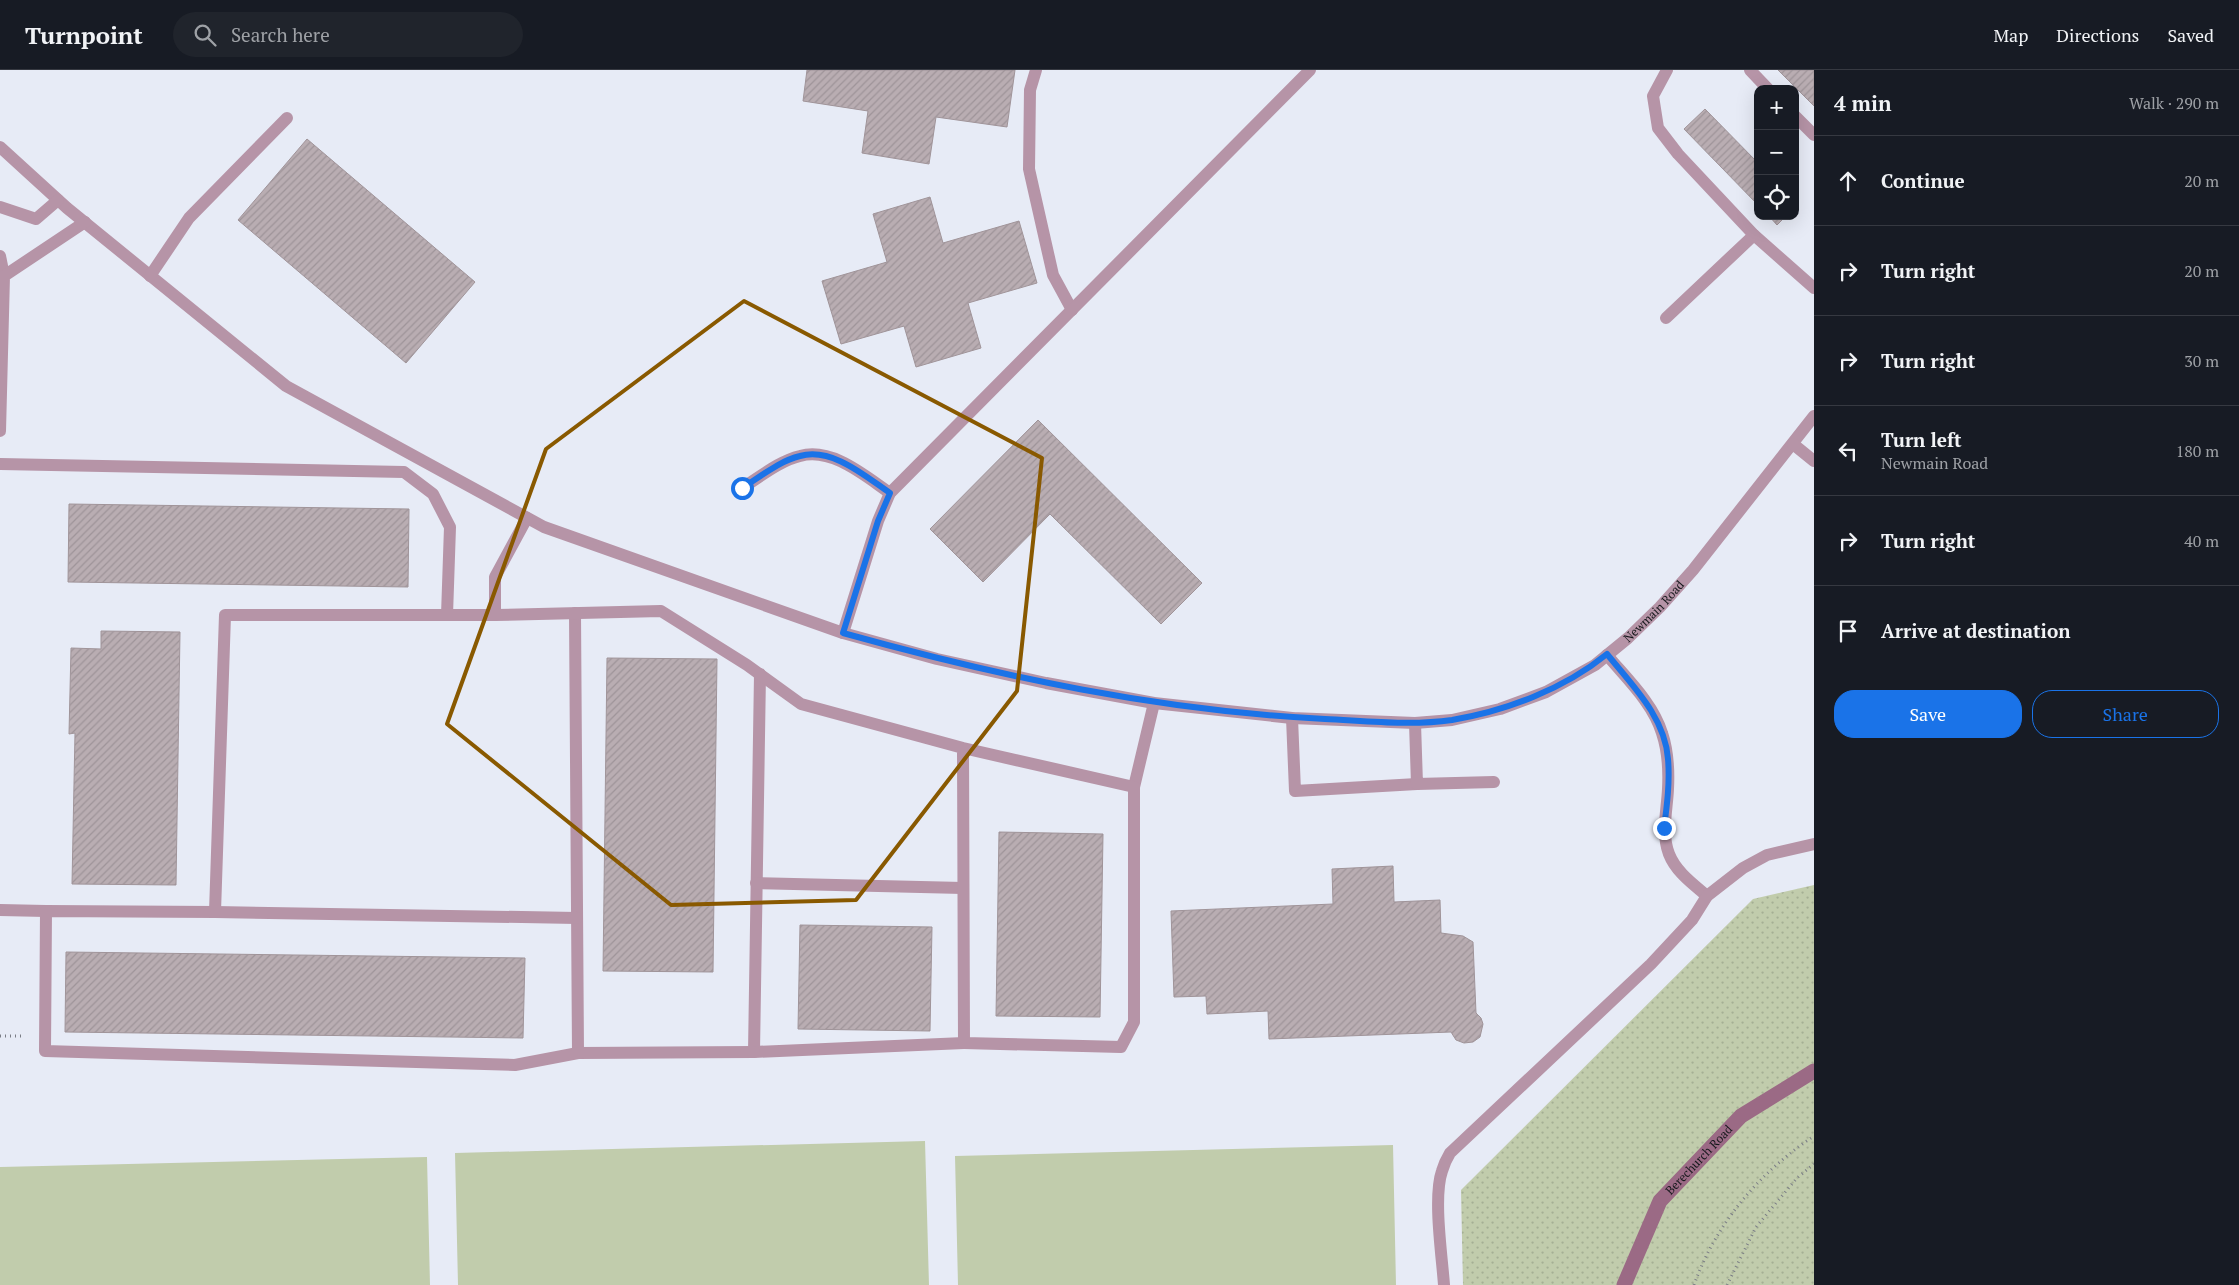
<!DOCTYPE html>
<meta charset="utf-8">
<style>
body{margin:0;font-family:"PT Serif",serif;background:#20242c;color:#f1f3f6}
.controls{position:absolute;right:15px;top:15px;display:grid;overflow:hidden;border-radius:10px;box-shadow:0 5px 20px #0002}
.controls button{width:45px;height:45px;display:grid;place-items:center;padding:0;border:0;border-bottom:1px solid #363941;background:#171b24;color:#f1f3f6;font:25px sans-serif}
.stop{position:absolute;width:15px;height:15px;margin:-11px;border:4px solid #1a73e8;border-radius:50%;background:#fff}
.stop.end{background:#1a73e8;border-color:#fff;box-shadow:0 1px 5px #0008}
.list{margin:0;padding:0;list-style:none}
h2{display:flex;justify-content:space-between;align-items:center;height:65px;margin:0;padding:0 20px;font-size:21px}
h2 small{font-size:16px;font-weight:400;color:#9ea1a6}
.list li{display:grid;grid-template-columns:32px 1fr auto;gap:15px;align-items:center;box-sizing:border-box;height:90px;padding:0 20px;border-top:1px solid #363941}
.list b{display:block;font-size:19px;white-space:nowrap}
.list p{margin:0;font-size:16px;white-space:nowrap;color:#9ea1a6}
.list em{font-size:16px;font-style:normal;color:#9ea1a6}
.actions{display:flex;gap:10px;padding:15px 20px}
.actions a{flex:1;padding:11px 0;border:1px solid #1a73e8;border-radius:20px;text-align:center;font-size:18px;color:#1a73e8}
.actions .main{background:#1a73e8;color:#fff}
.icon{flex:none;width:28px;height:28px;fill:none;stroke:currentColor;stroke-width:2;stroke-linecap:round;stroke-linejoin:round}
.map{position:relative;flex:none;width:1814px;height:1215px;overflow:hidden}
header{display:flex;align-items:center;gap:30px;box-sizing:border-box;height:70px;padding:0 25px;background:#171b24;border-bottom:1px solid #363941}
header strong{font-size:24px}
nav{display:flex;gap:28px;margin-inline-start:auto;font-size:18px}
.search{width:350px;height:45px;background:#20242c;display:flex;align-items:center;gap:12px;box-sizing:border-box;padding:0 18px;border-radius:28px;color:#9ea1a6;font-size:19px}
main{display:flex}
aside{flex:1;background:#171b24}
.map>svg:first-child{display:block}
.grass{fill:url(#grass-dots)}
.pitch{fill:#c1ccac}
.building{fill:url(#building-hatch);stroke:#a09499}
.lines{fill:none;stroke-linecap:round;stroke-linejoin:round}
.path{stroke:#7a7d85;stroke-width:3;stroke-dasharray:1 4;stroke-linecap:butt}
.lane{stroke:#b694a7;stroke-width:12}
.secondary{stroke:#9b6a85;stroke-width:15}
.route{stroke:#1a73e8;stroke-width:6}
.marked{fill:none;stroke:#895900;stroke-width:4;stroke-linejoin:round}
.labels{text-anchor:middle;stroke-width:4.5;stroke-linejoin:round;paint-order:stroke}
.street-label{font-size:12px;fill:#17191d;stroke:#fff}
</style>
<header>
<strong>Turnpoint</strong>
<div class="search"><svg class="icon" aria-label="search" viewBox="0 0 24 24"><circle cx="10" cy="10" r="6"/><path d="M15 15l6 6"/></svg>Search here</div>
<nav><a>Map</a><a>Directions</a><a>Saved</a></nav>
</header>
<main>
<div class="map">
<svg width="1814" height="1215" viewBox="0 0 1814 1215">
<defs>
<pattern id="grass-dots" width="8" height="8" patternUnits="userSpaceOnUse" patternTransform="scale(1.25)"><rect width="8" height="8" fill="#c1ccac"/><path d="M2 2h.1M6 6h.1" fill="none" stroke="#a5af94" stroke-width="1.8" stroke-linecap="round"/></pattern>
<pattern id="building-hatch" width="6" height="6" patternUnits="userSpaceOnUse" patternTransform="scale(1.25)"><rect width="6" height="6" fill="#b9adb2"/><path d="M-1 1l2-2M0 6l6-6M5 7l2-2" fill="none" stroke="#9e9499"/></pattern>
</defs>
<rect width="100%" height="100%" fill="#e7ebf6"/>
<path class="grass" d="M1814,815V1215H1463L1461,1120L1753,829Z"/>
<path class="pitch" d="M925,1071L929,1215H458L455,1083Z
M1393,1075L1396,1215H958L955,1086Z
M427,1087L430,1215H0V1097Z"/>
<path class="building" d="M807,0H1015L1007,57L936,47L929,94L862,83L868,41L803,31Z
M1778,0H1814V36Z
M1705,39L1758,93V135L1684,59Z
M307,69L475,212L406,293L238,150Z
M930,127L943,173L1019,151L1037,213L968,233L981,278L916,297L904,256L841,274L822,211L887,192L873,144Z
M1769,146H1786L1777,155Z
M1038,350L1202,513L1161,554L1050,444L983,512L930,459Z
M69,434L409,439L408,517L68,512Z
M101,561L180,562L176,815L72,814L75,663L69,664L71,578L101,579Z
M607,588L717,589L713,902L603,901Z
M999,762L1103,764L1100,947L996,946Z
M1393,796L1394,832L1440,830L1441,863L1463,866L1473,872L1476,943L1481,948L1483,954L1480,967L1473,972L1464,973L1456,970L1451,962L1269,969L1268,941L1207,944L1206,926L1174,927L1171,841L1333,834L1332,799Z
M800,855L932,857L930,961L798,959Z
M66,882L525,888L523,968L65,962Z"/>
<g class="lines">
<path class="path" d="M0,966H24
M1694,1215C1716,1153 1760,1102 1814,1066
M1727,1215L1756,1157L1797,1108L1814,1094"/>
<g class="lane">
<path d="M1036,0L1030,20L1029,99L1053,205L1072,240"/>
<path d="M1667,0L1653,26L1658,58L1678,84L1754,165L1814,218"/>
<path d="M1750,0L1768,19"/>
<path d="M1795,46L1814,65"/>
<path id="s1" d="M0,77L67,138L286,316L544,457L843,563L937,589L1046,613L1154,633L1292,648L1415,653L1452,650L1500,639L1546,622L1595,595L1628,568L1660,537L1693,500L1814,346"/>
<path d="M0,137L36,149L58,130"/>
<path d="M0,186L4,206"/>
<path d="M150,206L189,148L287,48"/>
<path d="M1666,248L1754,165"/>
<path d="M0,361L4,206L85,152"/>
<path d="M1793,374L1814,391"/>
<path d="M0,394L404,402L433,424L450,457L447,545"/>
<path d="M742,418C760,407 779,391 800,386C832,377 865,406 890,423"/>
<path d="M575,543L578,983"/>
<path d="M495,545V507L527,448"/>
<path d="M843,563L878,451L890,423L1310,0"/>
<path d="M1607,585C1626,608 1653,633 1662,663C1668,681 1669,700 1668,719C1667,741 1661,763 1669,784C1676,802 1693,814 1707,826"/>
<path d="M760,604L754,982L964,973"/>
<path d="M1292,648L1295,721L1417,714"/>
<path d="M1415,653L1417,714L1494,712"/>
<path d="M1134,717L1154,633"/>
<path d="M756,813L963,818"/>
<path d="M0,840L46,841"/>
<path d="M215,842L577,848"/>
<path d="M754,982L578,983L515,995L45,981L46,841L215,842L225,545H495L661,541L747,595L801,634L963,678L1134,717V952L1121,977L964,973L963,678"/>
<path d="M1444,1215C1442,1186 1433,1127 1442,1101C1444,1094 1447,1088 1450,1083L1651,894L1692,850L1707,826L1743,798L1767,785L1814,774"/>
</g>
<path class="secondary" id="s2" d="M1624,1215L1660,1131L1741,1046L1814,1001"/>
</g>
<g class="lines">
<path class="route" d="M742,418C760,407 779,391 800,386C832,377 865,406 890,423L878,451L843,563C1001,607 1161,641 1325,649C1367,651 1410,656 1452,650C1506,641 1564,619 1607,584C1632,615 1665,647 1668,689C1670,712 1667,735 1664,758"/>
</g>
<path class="marked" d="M744,231L1042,388L1017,621L856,830L671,835L447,654L546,379Z"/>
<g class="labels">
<g class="street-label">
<text dy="4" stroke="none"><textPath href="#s1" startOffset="1836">Newmain Road</textPath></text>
<text dy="4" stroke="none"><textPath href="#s2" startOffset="148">Berechurch Road</textPath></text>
</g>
</g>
</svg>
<div class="controls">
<button>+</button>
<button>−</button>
<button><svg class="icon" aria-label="locate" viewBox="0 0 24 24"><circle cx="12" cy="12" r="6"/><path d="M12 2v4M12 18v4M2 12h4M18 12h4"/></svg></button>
</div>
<div class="stop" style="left:742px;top:418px"></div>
<div class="stop end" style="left:1664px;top:758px"></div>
</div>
<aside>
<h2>4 min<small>Walk · 290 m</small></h2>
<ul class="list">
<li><svg class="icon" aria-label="ahead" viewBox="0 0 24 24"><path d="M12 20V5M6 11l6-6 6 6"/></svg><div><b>Continue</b></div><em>20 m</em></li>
<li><svg class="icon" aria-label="right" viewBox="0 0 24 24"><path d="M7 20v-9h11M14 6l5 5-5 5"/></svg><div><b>Turn right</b></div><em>20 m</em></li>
<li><svg class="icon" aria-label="right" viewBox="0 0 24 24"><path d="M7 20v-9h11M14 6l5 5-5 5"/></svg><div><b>Turn right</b></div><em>30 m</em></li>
<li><svg class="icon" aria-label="left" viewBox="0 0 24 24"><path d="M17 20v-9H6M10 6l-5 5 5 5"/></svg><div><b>Turn left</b><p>Newmain Road</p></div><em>180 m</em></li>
<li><svg class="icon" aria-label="right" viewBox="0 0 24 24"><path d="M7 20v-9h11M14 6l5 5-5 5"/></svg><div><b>Turn right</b></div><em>40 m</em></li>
<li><svg class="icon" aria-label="arrive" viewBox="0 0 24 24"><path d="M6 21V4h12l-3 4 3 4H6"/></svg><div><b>Arrive at destination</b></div></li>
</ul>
<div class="actions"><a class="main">Save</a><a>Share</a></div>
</aside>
</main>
